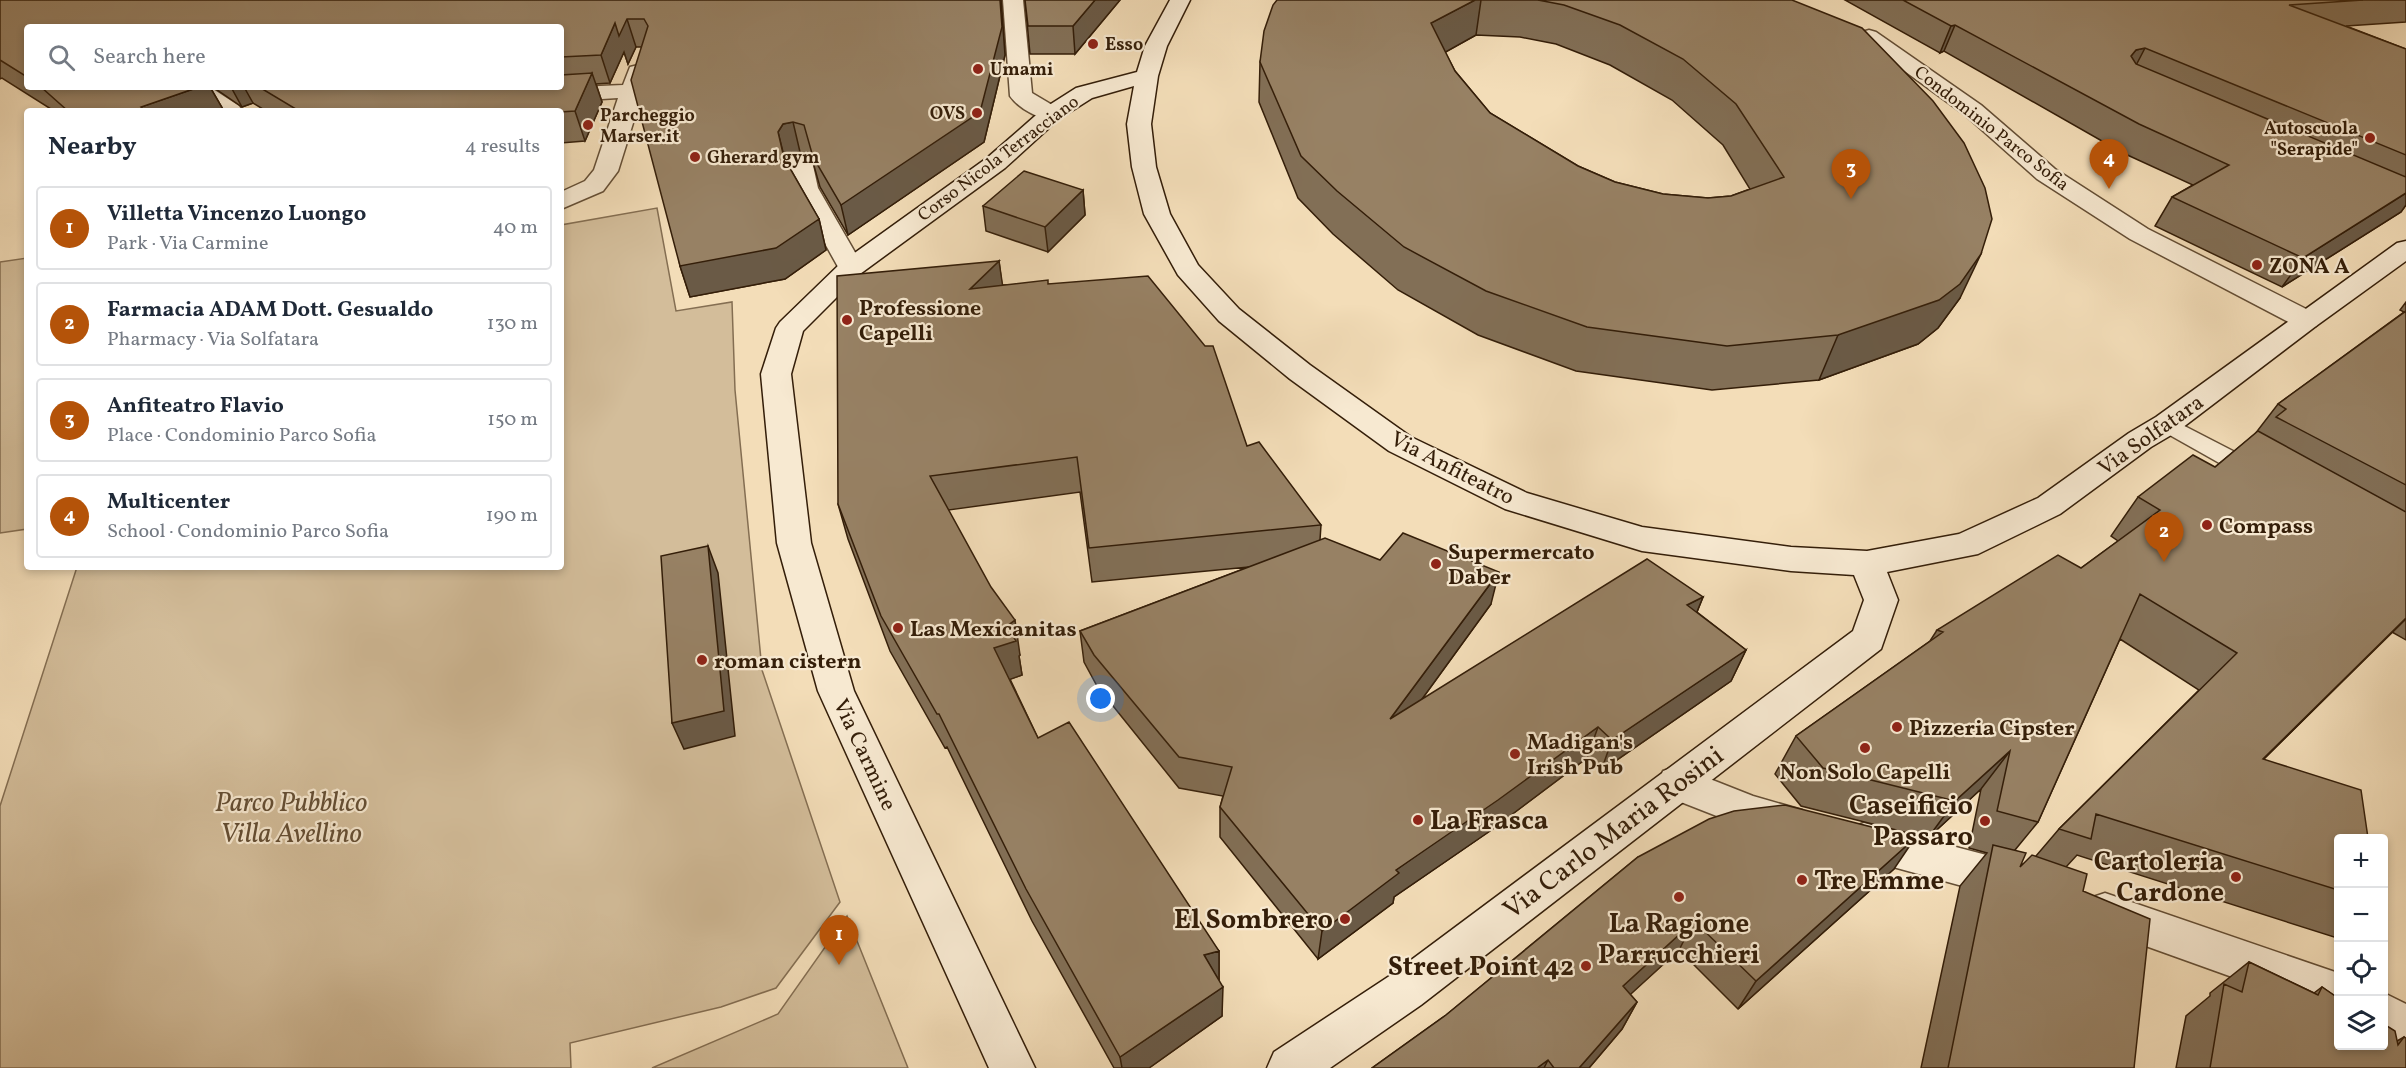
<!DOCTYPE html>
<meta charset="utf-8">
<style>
body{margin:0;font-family:Vollkorn,serif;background:#f6f6f7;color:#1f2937}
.controls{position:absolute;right:18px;bottom:18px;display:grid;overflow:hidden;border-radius:6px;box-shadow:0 3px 9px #0003}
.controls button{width:54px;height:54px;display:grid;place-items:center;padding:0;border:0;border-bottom:2px solid #e0e1e3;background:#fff;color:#1f2937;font:30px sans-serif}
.you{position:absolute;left:1101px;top:699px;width:21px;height:21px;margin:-15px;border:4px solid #fff;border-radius:50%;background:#1a73e8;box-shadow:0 0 0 9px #1a73e833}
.badge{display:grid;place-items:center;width:39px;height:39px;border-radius:50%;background:#b45309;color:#fff;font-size:20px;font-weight:700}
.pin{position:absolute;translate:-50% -50px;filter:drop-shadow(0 2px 3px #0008)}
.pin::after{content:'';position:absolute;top:32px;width:21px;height:18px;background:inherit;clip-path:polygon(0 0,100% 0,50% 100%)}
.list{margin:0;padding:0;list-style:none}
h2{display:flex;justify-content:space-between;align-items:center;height:78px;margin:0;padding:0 24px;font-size:26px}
h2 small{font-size:20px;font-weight:400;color:#747a83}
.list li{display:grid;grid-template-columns:39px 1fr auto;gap:18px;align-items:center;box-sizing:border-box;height:84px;margin:0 12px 12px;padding:0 12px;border:2px solid #e0e1e3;border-radius:6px}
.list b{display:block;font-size:22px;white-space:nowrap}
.list p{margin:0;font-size:20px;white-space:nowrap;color:#747a83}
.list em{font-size:20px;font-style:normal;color:#747a83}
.icon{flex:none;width:33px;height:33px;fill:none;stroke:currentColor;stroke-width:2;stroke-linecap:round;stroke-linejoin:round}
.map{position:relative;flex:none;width:2406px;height:1068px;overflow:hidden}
.search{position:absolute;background:#fff;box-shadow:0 3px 9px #0003;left:24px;top:24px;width:540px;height:66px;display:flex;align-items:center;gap:15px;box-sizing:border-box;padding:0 21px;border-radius:6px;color:#747a83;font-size:22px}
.panel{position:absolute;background:#fff;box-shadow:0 3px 9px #0003;left:24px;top:108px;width:540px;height:462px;border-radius:6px}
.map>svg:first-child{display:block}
.green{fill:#d3bd9a;stroke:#846e52;stroke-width:1.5}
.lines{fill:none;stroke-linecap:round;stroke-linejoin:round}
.lane-casing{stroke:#644e35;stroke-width:3}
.street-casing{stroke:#644e35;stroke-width:3}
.secondary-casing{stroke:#341e09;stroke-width:3}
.lane{fill:#f7e9d1;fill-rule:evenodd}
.street{fill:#f7e9d1;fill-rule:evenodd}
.secondary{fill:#f7e9d1;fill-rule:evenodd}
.wall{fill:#826f56;stroke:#341e09;stroke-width:1.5;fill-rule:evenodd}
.shaded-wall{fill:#6a5a46;stroke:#341e09;stroke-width:1.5}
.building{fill:#978164;stroke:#341e09;stroke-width:1.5}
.poi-dot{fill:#8f2418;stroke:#f7e9d1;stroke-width:2}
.labels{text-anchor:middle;stroke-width:4.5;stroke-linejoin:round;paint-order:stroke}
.far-poi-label{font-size:18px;font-weight:bold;fill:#341e09;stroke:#f7e9d1;text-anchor:start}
.far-street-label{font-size:18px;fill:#341e09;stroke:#f7e9d1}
.poi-label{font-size:22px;font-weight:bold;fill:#341e09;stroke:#f7e9d1;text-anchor:start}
.street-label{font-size:22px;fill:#341e09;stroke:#f7e9d1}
.near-park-label{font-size:27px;font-style:italic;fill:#644e34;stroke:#f7e9d1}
.near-poi-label{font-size:27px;font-weight:bold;fill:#341e09;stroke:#f7e9d1;text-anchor:end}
.near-street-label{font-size:27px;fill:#341e09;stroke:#f7e9d1}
</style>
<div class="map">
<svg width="2406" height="1068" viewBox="0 0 2406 1068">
<rect width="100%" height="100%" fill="#f3ddb8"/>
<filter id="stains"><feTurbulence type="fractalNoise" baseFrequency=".00333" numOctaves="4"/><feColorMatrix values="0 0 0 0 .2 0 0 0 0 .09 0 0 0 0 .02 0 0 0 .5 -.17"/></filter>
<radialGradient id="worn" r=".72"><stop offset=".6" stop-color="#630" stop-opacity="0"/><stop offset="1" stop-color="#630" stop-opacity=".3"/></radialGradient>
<path class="green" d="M657,208L676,311L732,302L735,390L762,670L840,902L776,988L721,1007L570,1043L571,1068H0V806L77,567H561V225Z
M27,258V529L0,533V262Z
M847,916L908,1068H652L778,1014Z"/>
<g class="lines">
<g class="lane-casing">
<path id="lane" d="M2167,417L2262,466L2265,472L2262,478L2254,480L2246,478L2159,429L2156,424L2159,419Z"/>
</g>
<g class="street-casing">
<path id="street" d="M1003,0H1023L1032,93L1059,109L1063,114L1059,119C1044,123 1019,109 1010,96Z
M1869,30L1876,32L1981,105L2055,169L2148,229L2316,314L2320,320L2316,326L2306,328L2296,326L2130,239L2037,179L1965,115L1862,40L1858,36L1862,32Z
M638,65L646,67L649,72L618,171L603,191L561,209V192L585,181L594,170L618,98L554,102L546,100L543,95L546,90L554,88L623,85L630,67Z
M184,87H210L239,106L242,111H216L187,92Z
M800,154L809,156L812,161L818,188L864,268L860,274L851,276L842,274L794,188L788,161L791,156Z
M1677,766L1753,796L1802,810L1808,822L1802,834L1788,839L1750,829L1663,795L1658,783L1663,771Z
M1864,823L2017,863L2032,869L2038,882L2032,895L2017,901L1864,859L1850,854L1844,841L1850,828Z
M2105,893L2338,973V1015L2090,926L2084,912L2090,898Z
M2384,993L2406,1004V1051L2384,1040Z"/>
</g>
<g class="secondary-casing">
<path id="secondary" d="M1170,0H1190L1167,46L1158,76L1151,124L1156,167L1170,214L1198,265L1239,309L1310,365L1411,437L1527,493L1642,527L1791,547L1867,551L1959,534L2038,498L2129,433L2156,417L2397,243L2406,241V261L2316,326L2178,431L2151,447L2060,514L1978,554L1887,572L1898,600L1881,649L1421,1005L1330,1068H1267L1274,1052L1391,975L1853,631L1864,600L1854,575L1791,571L1642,551L1505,509L1389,451L1290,379L1219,321L1178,275L1144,214L1132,167L1127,124L1134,86L1092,98L1059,119L1005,168L860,274L803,331L791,374L811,543L854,691L1035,1068H989L818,691L777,543L761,374L776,328L780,322L842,262L987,158L1043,109L1076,88L1137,72L1145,46Z"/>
</g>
<use href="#lane" class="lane"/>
<use href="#street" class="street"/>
<use href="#secondary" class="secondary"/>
</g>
<path class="wall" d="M0,0H1001L1005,55L984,142L848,235L820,187L811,155L800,152L791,154L786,161L819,219L826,250L785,279L690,297L680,266L642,47H636L628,64L624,52L610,83L596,84L602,102L585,141L561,143V111H266L253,103L242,107L213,87H561V27H27V87H210L224,111H54L2,78L0,79Z
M1025,0H1120L1075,54H1030Z
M1277,0H1792L1960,298L1938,328L1918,344L1819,380L1712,390L1576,371L1478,335L1398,290L1333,234L1298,198L1259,102L1260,62ZM1476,35L1520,37L1556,44L1610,65L1672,100L1723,145L1750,189L1731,196L1708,198L1663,194L1615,182L1578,166L1490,113L1455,71L1445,52Z
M1845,0H2406V22L2346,26L2406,49V205L2401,212L2282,287L2155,226L2172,197L2193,185L2123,153L1944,51L1940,53Z
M1083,190L1085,215L1048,252L986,231L983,206Z
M999,261L1002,285L1049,284L1247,446L1321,525L1320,540L1491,604L1422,699L1703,597L1697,612L1746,650L1731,681L1601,771L1587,758L1490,831L1394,897L1393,903L1318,959L1220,837V807L1223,796L1179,788L1097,686L1084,662L1080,631L1249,567L1092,582L1080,492L948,510L1020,655L1019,656L1022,675L1010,679L1038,738L1219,951V979L1222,1016L1149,1068H1114L1032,921L947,747L945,748L890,651L848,539L838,504Z
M2406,302V640L2392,632L2264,759L2338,838V934L2334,937L2077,855L2066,867L2083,891L2134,1068H1921L1960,886L1987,853L1969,848L1981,789L1928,838L1801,806L1775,774L1796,736L1930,641L1937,630L2081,568L2118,541L2111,536L2138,497L2215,467L2255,434L2278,404L2404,312L2400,310ZM2120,639L2199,690L2059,829L2036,856L2020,867L2015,850L2038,822Z
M1638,857L1894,869L1738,1009L1679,950L1630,994L1637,1002L1622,1029L1589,1068H1372L1446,1015Z
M2249,962L2314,993L2322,987L2397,1041L2404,1037L2406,1068H2176L2186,1016L2210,996V993Z"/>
<path class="shaded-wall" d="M1000,0H1001L1005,55L984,142L848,235L841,205Z
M1095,0H1120L1075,54L1073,26Z
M1475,0H1481L1476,35L1426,63L1431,23Z
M627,19L636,47L628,64L624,52L610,83L601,55L615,23Z
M1955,25L1944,51L1940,53L1951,26Z
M2145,48L2131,75V56L2136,50Z
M592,73L602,102L585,141L575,111Z
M199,87H210L224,111H143L141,107Z
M231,87H244L253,103L242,107Z
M793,122L800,152L791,154L786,161L792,188L778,132L783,124Z
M1083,190L1085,215L1048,252L1045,227Z
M2406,193V205L2401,212L2282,287L2303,258Z
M819,219L826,250L785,279L690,297L680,266Z
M1981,254L1960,298L1938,328L1918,344L1819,380L1838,335Z
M999,261L1004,295L970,289Z
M708,546L718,573L735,736L684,749L672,723Z
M1499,572L1491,604L1385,750L1390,719Z
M1703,597L1690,629L1687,605Z
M2406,619L2226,796L2263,759Z
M1015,620L1020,655L1019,656L1022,675L1000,683L994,648L1007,626Z
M1746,650L1731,681L1601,771L1612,740Z
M1598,727L1587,758L1490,831L1394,897L1393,903L1318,959L1322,931L1396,870Z
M2010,751L1981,789L1928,838L1955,801Z
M1915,838L1894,869L1738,1009L1756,981Z
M1694,921L1679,950L1609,1014L1623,986Z
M1219,951V981L1204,955Z
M1223,987L1222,1016L1149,1068H1122L1120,1057Z
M1637,1002L1622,1029L1589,1068H1579Z
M1548,1060L1544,1068H1537Z"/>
<path class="building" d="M0,0H1000L1002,27L980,112L841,205L813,157L804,125L793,122L783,124L778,132L784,158L819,219L776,248L680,266L631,80L648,26L644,19H627L619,36L615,23L601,55L561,57V27H27V77L0,60Z
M1025,0H1095L1073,26H1028Z
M1277,0H1475L1431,23L1455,71L1490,113L1578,166L1615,182L1663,194L1708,198L1731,196L1784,177L1736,104L1683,59L1620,25L1564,5L1538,0H1792L1862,28L1933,101L1964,143L1985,188L1992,219L1981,254L1960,284L1939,300L1838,335L1727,346L1587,327L1486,291L1404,247L1337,191L1301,156L1260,62L1264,31L1273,5Z
M1903,0H2363L2289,5L2406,49V155L2145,48L2136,50L2131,56L2136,64L2406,177V193L2303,258L2172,197L2229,165L2139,124L1955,25L1951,26Z
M592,73L575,111L561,112V111H299L259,87H561V75Z
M41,87H199L141,107L145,111H68Z
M1024,171L1083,190L1045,227L983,206Z
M999,261L970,289L1048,280V284L1148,276L1205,346H1213L1247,446L1259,442L1321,525L1089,548L1077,457L930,476L991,587L1015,620L1007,626L1016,641L994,648L1038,738L1069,722L1219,951L1204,955L1223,987L1120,1057L1026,889L939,714H937L881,616L838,504L837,276Z
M2406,311V485L2276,417L2286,409L2278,404Z
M2258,431L2406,512V618L2263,759L2361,790L2368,838H2338V890L2096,814L2091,839L2059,829L2237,653L2140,594L2038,822L1997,811L2010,751L1955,801L1823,768L1796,736L1943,632L1937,630L2058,555L2081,568L2160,510L2138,497L2193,455L2215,467Z
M1403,533L1499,572L1390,719L1647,559L1703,597L1687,605L1746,650L1612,740L1598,727L1498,800L1396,870L1399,873L1322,931L1220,807L1232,767L1179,757L1094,655L1080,631L1325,538L1380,560Z
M708,546L724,711L672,723L661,556Z
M1785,805L1915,838L1756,981L1694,921L1623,986L1637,1002L1579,1068H1554L1548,1060L1537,1068H1372L1446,1015L1638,857L1709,819L1734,811Z
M1993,845L2026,853L2020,867L2032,855L2087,874L2083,891L2150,919L2134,1068H1948Z
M2249,962L2318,995L2322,987L2338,998V1046H2384V1024L2395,1031L2398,1045L2404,1037L2406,1038V1068H2210L2224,984L2242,992Z"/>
<g class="poi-dot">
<circle cx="1093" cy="44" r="6"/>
<circle cx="978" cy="69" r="6"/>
<circle cx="977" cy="113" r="6"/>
<circle cx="588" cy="125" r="6"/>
<circle cx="2370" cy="138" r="6"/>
<circle cx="695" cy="157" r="6"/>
<circle cx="2257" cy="265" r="6"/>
<circle cx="847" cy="320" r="6"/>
<circle cx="2207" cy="525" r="6"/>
<circle cx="1436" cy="564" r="6"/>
<circle cx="898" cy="628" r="6"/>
<circle cx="702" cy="660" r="6"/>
<circle cx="1897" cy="727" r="6"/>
<circle cx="1865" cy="748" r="6"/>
<circle cx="1515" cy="754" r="6"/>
<circle cx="1418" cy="820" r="6"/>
<circle cx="1985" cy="821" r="6"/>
<circle cx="2236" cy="877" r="6"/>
<circle cx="1802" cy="880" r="6"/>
<circle cx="1679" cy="897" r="6"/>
<circle cx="1345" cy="919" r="6"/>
<circle cx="1586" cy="966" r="6"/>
</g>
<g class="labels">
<g class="far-poi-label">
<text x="1105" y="50">Esso</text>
<text x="990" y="75">Umami</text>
<text x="965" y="119" text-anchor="end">OVS</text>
<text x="600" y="121">Parcheggio<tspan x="600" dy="21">Marser.it</tspan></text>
<text x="2358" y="134" text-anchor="end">Autoscuola<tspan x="2358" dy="21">"Serapide"</tspan></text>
<text x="707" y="163">Gherard gym</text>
</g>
<g class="far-street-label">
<text transform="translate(1992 128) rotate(38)" y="6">Condominio Parco Sofia</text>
<text transform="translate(998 158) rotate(-37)" y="6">Corso Nicola Terracciano</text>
</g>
<g class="poi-label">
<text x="2269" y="273">ZONA A</text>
<text x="859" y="315">Professione<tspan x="859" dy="25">Capelli</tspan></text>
<text x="2219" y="533">Compass</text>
<text x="1448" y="559">Supermercato<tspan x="1448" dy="25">Daber</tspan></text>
<text x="910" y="636">Las Mexicanitas</text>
<text x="714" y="668">roman cistern</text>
<text x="1909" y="735">Pizzeria Cipster</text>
<text x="1527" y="749">Madigan's<tspan x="1527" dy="25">Irish Pub</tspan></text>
<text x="1865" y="779" text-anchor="middle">Non Solo Capelli</text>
</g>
<g class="street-label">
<text transform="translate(2150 434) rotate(-35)" y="8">Via Solfatara</text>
<text transform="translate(1453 467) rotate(27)" y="8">Via Anfiteatro</text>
<text transform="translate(866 754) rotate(65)" y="8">Via Carmine</text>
</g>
<g class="near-park-label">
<text x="291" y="811">Parco Pubblico<tspan x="291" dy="31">Villa Avellino</tspan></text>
</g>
<g class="near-poi-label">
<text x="1973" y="814">Caseificio<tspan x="1973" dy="31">Passaro</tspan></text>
<text x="1430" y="829" text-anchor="start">La Frasca</text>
<text x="2224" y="870">Cartoleria<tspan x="2224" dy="31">Cardone</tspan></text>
<text x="1814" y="889" text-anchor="start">Tre Emme</text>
<text x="1333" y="928">El Sombrero</text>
<text x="1679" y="932" text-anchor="middle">La Ragione<tspan x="1679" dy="31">Parrucchieri</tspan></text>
<text x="1574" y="975">Street Point 42</text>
</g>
<g class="near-street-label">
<text transform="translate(1613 832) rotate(-37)" y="9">Via Carlo Maria Rosini</text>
</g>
</g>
<rect width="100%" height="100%" filter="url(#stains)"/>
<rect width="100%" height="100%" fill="url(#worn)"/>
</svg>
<div class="controls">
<button>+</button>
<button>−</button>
<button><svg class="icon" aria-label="locate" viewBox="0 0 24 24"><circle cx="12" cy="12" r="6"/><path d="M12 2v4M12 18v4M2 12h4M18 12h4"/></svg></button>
<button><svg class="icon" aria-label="layers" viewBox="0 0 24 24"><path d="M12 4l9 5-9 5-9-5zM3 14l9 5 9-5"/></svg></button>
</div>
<div class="you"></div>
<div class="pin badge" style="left:839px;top:965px">1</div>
<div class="pin badge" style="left:2164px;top:562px">2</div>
<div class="pin badge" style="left:1851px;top:199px">3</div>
<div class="pin badge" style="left:2109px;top:189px">4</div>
<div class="search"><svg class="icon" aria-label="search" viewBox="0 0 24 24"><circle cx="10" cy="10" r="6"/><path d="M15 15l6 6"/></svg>Search here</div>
<section class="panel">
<h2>Nearby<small>4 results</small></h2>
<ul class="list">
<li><span class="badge">1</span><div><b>Villetta Vincenzo Luongo</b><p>Park · Via Carmine</p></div><em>40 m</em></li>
<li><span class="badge">2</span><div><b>Farmacia ADAM Dott. Gesualdo</b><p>Pharmacy · Via Solfatara</p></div><em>130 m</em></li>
<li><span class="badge">3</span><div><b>Anfiteatro Flavio</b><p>Place · Condominio Parco Sofia</p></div><em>150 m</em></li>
<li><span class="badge">4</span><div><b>Multicenter</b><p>School · Condominio Parco Sofia</p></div><em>190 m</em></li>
</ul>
</section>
</div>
